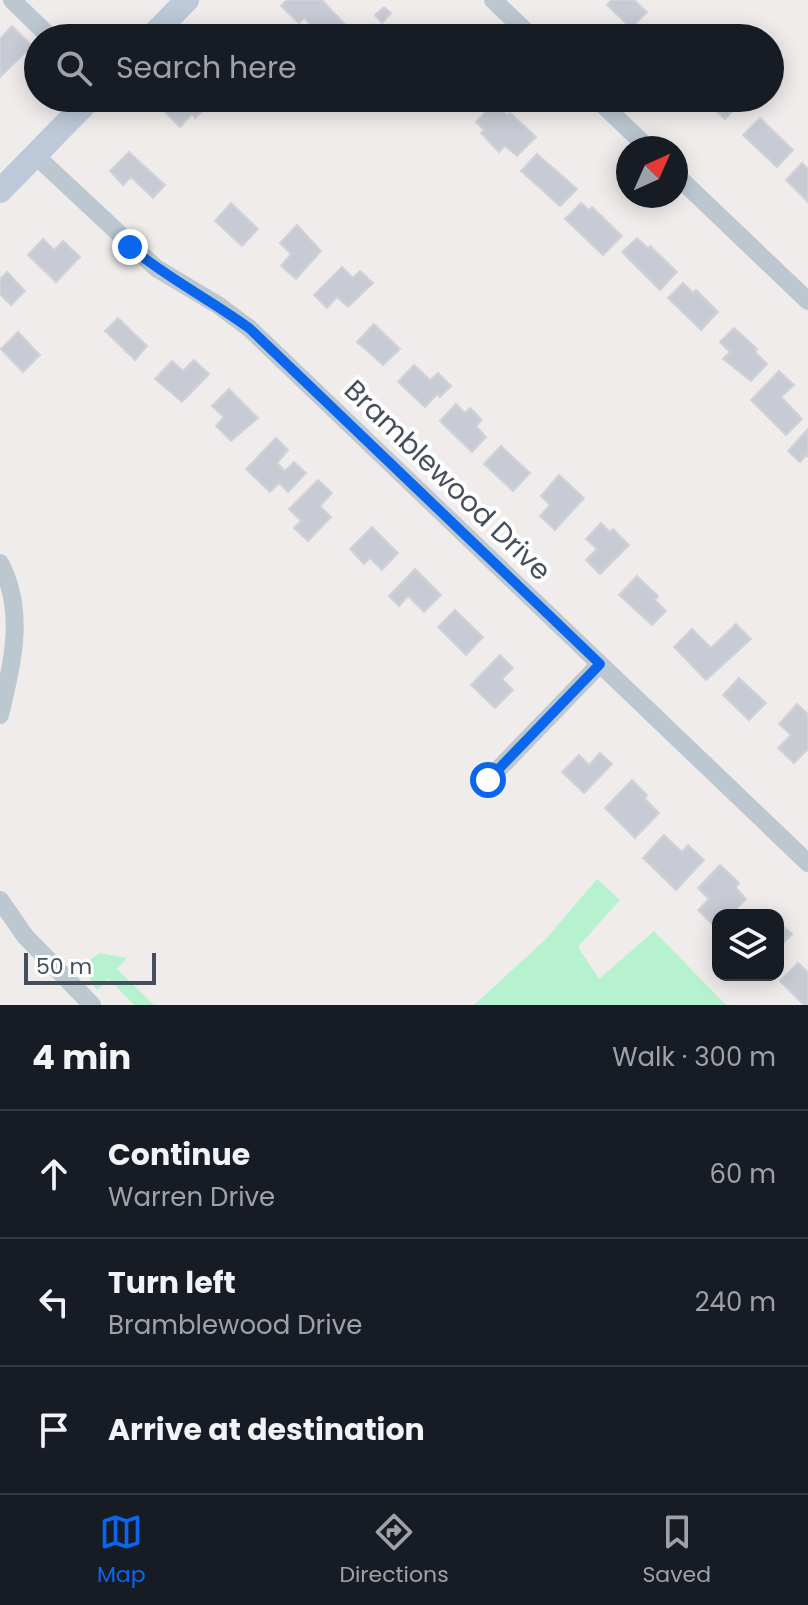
<!DOCTYPE html>
<meta charset="utf-8">
<style>
body{margin:0;font-family:Poppins,sans-serif;background:#20242c;color:#f1f3f6}
.controls{position:absolute;right:24px;bottom:24px;display:grid;overflow:hidden;border-radius:16px;box-shadow:0 4px 20px #0003}
.controls button{width:72px;height:72px;display:grid;place-items:center;padding:0;border:0;border-bottom:2px solid #363941;background:#171b24;color:#f1f3f6;font:40px sans-serif}
.compass{position:absolute;left:616px;top:136px;width:72px;height:72px;border-radius:50%;background:#171b24;box-shadow:0 4px 20px #0003;rotate:45deg}
.scale{position:absolute;left:24px;bottom:20px;width:132px;box-sizing:border-box;padding-left:8px;border:4px solid #444f5b;border-top:0;font-size:22px;line-height:28px;white-space:nowrap;color:#444f5b;-webkit-text-stroke:6px #fff;paint-order:stroke}
.stop{position:absolute;width:24px;height:24px;margin:-18px;border:6px solid #0a66ec;border-radius:50%;background:#fff}
.stop.end{background:#0a66ec;border-color:#fff;box-shadow:0 2px 8px #0008}
.list{margin:0;padding:0;list-style:none}
h2{display:flex;justify-content:space-between;align-items:center;height:104px;margin:0;padding:0 32px;font-size:34px}
h2 small{font-size:26px;font-weight:400;color:#9ea1a6}
.list li{display:grid;grid-template-columns:52px 1fr auto;gap:24px;align-items:center;box-sizing:border-box;height:128px;padding:0 32px;border-top:2px solid #363941}
.list b{display:block;font-size:30px;white-space:nowrap}
.list p{margin:0;font-size:26px;white-space:nowrap;color:#9ea1a6}
.list em{font-size:26px;font-style:normal;color:#9ea1a6}
.icon{flex:none;width:44px;height:44px;fill:none;stroke:currentColor;stroke-width:2;stroke-linecap:round;stroke-linejoin:round}
.map{position:relative;flex:none;width:808px;height:1005px;overflow:hidden}
.search{position:absolute;background:#171b24;box-shadow:0 4px 20px #0003;left:24px;right:24px;top:24px;height:88px;display:flex;align-items:center;gap:20px;box-sizing:border-box;padding:0 28px;border-radius:44px;color:#9ea1a6;font-size:30px}
.sheet{height:488px;background:#171b24}
nav{display:flex;justify-content:space-around;align-items:center;box-sizing:border-box;height:112px;border-top:2px solid #363941;background:#171b24;font-size:22px;color:#9ea1a6}
nav a{display:grid;justify-items:center;gap:4px}
nav .on{color:#0a66ec}
.map>svg:first-child{display:block}
.green{fill:#b6f2cf}
.building{fill:#c8cbd3;stroke:#d0d2d9;stroke-width:2}
.lines{fill:none;stroke-linecap:round;stroke-linejoin:round}
.street{stroke:#bcc7d0;stroke-width:18}
.secondary{stroke:#bdc9d8;stroke-width:24}
.route{stroke:#0a66ec;stroke-width:10}
.labels{text-anchor:middle;stroke-width:8;stroke-linejoin:round;paint-order:stroke}
.street-label{font-size:28px;fill:#444f5b;stroke:#fff}
</style>
<div class="map">
<svg width="808" height="1005" viewBox="0 0 808 1005">
<rect width="100%" height="100%" fill="#f0ecec"/>
<path class="green" d="M597,879L620,900L578,947L599,979L654,931L726,1005H474L546,939Z
M100,953L127,958L117,969L154,1005H134L109,979L97,990C86,974 80,964 100,953Z"/>
<path class="building" d="M287,0H322L352,32L346,38H324L304,18L299,23L281,6Z
M611,0H634L647,12L631,28L607,5Z
M384,7L391,13L382,23L375,15Z
M12,26L32,46L0,77V39Z
M663,26L676,38H651Z
M178,98H216L195,118L192,114L180,127L165,112Z
M460,98H483L472,109Z
M703,98H741L743,100L725,119Z
M493,104L508,115L510,113L536,137L517,156L505,146L499,152L481,133L484,130L476,122Z
M760,118L793,150L777,167L743,135Z
M129,152L165,185L153,198L131,177L123,185L110,171Z
M537,154L577,189L560,206L521,171Z
M802,163L808,169V202L786,180Z
M231,203L258,229L242,246L215,221Z
M581,203L589,210L592,207L622,236L603,255L565,219Z
M297,225L321,251L296,279L281,266L291,254L280,243Z
M637,238L648,248L650,246L677,272L660,290L622,252Z
M43,239L54,250L63,241L80,257L56,282L28,255Z
M342,267L353,278L360,271L373,283L348,307L337,297L327,308L314,295Z
M7,272L25,291L11,305L0,294V279Z
M683,283L693,293L696,290L718,312L701,330L668,298Z
M118,318L147,346L135,360L105,331Z
M374,324L400,349L383,365L357,342Z
M734,328L757,349L755,352L767,364L751,381L723,359L730,352L720,342Z
M18,332L40,355L23,372L1,349Z
M194,360L209,374L182,402L155,379L172,361L183,371Z
M414,365L430,380L438,373L451,386L440,397L437,394L425,407L398,382Z
M779,371L794,385L781,397L802,419L786,435L751,400Z
M229,389L258,418L231,441L216,426L224,417L212,406Z
M456,404L465,413L470,408L482,420L476,426L486,437L472,452L440,421Z
M808,429V457L806,455L800,462L788,451Z
M276,438L288,450L277,463L285,471L294,462L306,473L288,492L279,483L270,492L246,469Z
M501,446L530,473L513,491L484,464Z
M559,475L584,498L555,530L540,516L550,505L541,496Z
M318,480L332,493L320,506L331,517L308,541L294,528L301,521L289,509Z
M601,523L610,532L613,529L629,545L600,574L586,560L597,549L586,539Z
M372,527L398,553L382,570L370,558L364,564L350,549Z
M415,569L441,595L424,612L408,596L399,606L389,596Z
M637,576L658,596L655,600L666,611L652,625L619,595Z
M455,610L483,637L466,655L438,627Z
M736,624L751,639L706,680L674,647L692,629L711,648Z
M500,655L513,668L502,679L513,690L495,708L471,685Z
M739,678L766,703L749,720L723,695Z
M797,704L808,714V749L794,763L778,748L791,735L779,724Z
M600,753L612,764L584,793L562,772L579,755L589,765Z
M632,780L647,795L645,799L659,813L635,838L605,808Z
M664,835L682,852L688,845L704,860L676,890L643,858Z
M720,865L739,883L736,888L746,899L730,915H718L716,928L698,910L709,899L698,888Z
M778,921L792,934L778,949Z
M798,963L808,972V1005H804L780,981Z"/>
<g class="lines">
<path class="street" d="M12,0L51,38
M493,0L533,38
M596,98L648,148
M35,155L156,268L218,305L249,328L808,863
M676,175L808,301
M0,563C26,612 12,664 0,715
M488,780L600,664
M0,900L25,936L92,1005"/>
<path class="secondary" d="M150,38L187,0
M0,191L91,98"/>
</g>
<g class="lines">
<path class="route" d="M130,247C167,278 211,300 249,328L600,664L488,780"/>
</g>
<g class="labels">
<g class="street-label">
<text transform="translate(448 480) rotate(44)" y="10">Bramblewood Drive</text>
</g>
</g>
</svg>
<div class="controls">
<button><svg class="icon" aria-label="layers" viewBox="0 0 24 24"><path d="M12 4l9 5-9 5-9-5zM3 14l9 5 9-5"/></svg></button>
</div>
<svg class="compass" viewBox="-18 -18 36 36"><path d="M0-13l5 13h-10z" fill="#e53935"/><path d="M0 13l5-13h-10z" fill="#9ea1a6"/></svg>
<div class="scale">50 m</div>
<div class="stop" style="left:488px;top:780px"></div>
<div class="stop end" style="left:130px;top:247px"></div>
<div class="search"><svg class="icon" aria-label="search" viewBox="0 0 24 24"><circle cx="10" cy="10" r="6"/><path d="M15 15l6 6"/></svg>Search here</div>
</div>
<section class="sheet">
<h2>4 min<small>Walk · 300 m</small></h2>
<ul class="list">
<li><svg class="icon" aria-label="ahead" viewBox="0 0 24 24"><path d="M12 20V5M6 11l6-6 6 6"/></svg><div><b>Continue</b><p>Warren Drive</p></div><em>60 m</em></li>
<li><svg class="icon" aria-label="left" viewBox="0 0 24 24"><path d="M17 20v-9H6M10 6l-5 5 5 5"/></svg><div><b>Turn left</b><p>Bramblewood Drive</p></div><em>240 m</em></li>
<li><svg class="icon" aria-label="arrive" viewBox="0 0 24 24"><path d="M6 21V4h12l-3 4 3 4H6"/></svg><div><b>Arrive at destination</b></div></li>
</ul>
</section>
<nav>
<a class="on"><svg class="icon" aria-label="map" viewBox="0 0 24 24"><path d="M3 6l6-2 6 2 6-2v14l-6 2-6-2-6 2zM9 4v14M15 6v14"/></svg>Map</a>
<a><svg class="icon" aria-label="directions" viewBox="0 0 24 24"><path d="M12 3l9 9-9 9-9-9zM9 14v-3h6M13 9l2 2-2 2"/></svg>Directions</a>
<a><svg class="icon" aria-label="saved" viewBox="0 0 24 24"><path d="M7 4h10v16l-5-4-5 4z"/></svg>Saved</a>
</nav>
